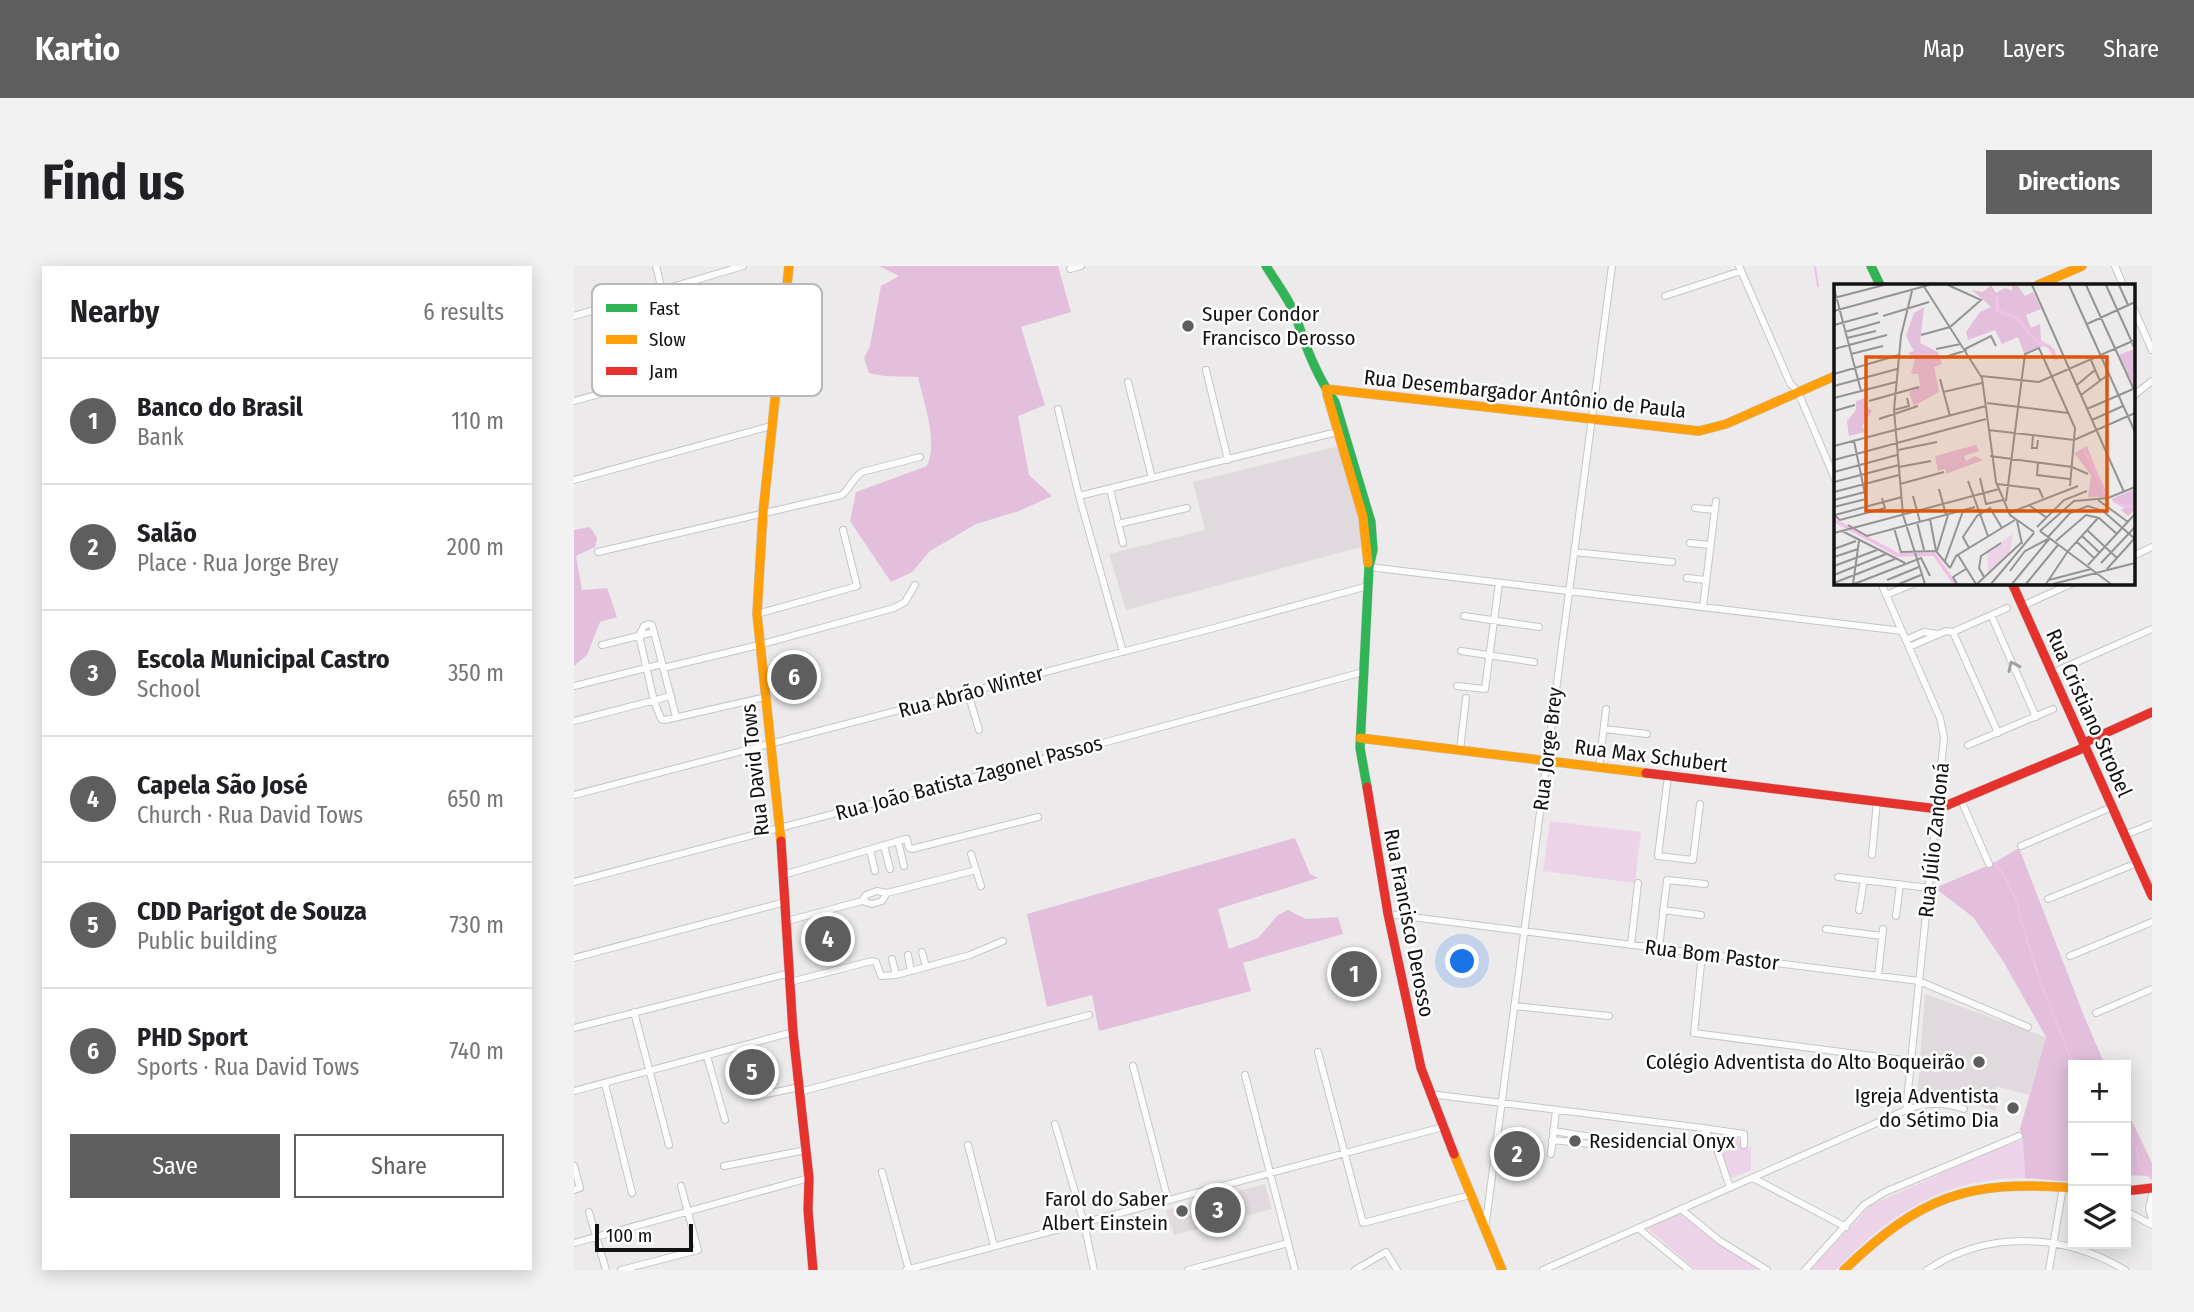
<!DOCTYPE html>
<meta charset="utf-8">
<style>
body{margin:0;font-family:"Fira Sans Condensed",sans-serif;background:#f2f2f2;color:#202124}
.controls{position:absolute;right:21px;bottom:21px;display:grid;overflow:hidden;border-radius:0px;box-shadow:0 4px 18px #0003}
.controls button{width:63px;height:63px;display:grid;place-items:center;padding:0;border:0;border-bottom:2px solid #e0e0e0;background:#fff;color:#202124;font:35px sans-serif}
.scale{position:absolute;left:21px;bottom:18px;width:98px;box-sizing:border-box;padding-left:7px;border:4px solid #131213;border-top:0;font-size:19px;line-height:24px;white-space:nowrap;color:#131213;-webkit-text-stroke:5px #fff;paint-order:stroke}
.you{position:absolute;left:889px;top:696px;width:24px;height:24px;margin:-18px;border:5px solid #fff;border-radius:50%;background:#1a73e8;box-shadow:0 0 0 10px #1a73e833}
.badge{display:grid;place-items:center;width:46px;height:46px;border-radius:50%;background:#5f5e5f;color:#fff;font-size:23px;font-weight:700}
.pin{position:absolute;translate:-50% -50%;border:4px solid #fff;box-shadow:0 2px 7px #0006}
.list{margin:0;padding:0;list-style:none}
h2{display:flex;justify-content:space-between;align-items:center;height:91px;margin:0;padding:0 28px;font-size:30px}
h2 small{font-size:23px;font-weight:400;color:#757577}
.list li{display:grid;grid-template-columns:46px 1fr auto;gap:21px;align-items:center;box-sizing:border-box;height:126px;padding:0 28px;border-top:2px solid #e0e0e0}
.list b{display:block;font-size:26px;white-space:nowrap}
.list p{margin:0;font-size:23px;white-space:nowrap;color:#757577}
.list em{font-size:23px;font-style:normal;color:#757577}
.actions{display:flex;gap:14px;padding:21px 28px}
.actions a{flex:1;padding:16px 0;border:2px solid #5f5e5f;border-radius:0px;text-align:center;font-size:24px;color:#5f5e5f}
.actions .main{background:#5f5e5f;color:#fff}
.icon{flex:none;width:38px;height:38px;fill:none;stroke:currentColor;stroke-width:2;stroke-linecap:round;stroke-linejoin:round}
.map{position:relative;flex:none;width:1578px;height:1004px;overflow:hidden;border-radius:0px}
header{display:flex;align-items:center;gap:42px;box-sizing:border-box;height:98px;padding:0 35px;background:#5f5e5f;color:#fff}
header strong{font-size:33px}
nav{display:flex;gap:38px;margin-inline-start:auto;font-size:24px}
.intro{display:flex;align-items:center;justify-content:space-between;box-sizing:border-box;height:168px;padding:0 42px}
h1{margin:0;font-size:49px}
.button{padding:18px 32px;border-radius:0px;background:#5f5e5f;color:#fff;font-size:24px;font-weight:700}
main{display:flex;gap:42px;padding:0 42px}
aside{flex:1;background:#fff;border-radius:0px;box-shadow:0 4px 18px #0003}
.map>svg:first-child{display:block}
.built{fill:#e0dadf}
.green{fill:#edd3e7}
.forest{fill:#e3bfdc}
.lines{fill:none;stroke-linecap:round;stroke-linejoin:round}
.stream{stroke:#efc1e5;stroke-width:2}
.street-casing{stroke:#c7c5c6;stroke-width:8}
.fast-casing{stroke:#c7c5c6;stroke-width:10}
.slow-casing{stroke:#c7c5c6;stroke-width:10}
.jam-casing{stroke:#c7c5c6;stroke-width:10}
.street{stroke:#fcfcfc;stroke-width:6}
.fast{stroke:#30b455;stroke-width:9}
.slow{stroke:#ff9f0a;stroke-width:9}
.jam{stroke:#e5322d;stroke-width:9}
.oneway{stroke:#9f9e9f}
.poi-dot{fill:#5f5e5f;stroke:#fff;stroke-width:2.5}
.labels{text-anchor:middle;stroke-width:5;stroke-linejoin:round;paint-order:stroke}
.poi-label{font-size:21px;fill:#131213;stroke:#fff;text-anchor:end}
.street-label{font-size:21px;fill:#131213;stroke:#fff}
.inset-river{fill:none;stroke:#efc1e5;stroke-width:3.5}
.inset-road{fill:none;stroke:#959495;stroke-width:2}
.view{fill:#dd550c;fill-opacity:0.15;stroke:#dd550c;stroke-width:3.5}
.inset-edge{fill:none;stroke:#131213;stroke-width:3.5}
.key{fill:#fff;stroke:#b8b8b8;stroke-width:2}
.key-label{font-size:19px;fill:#131213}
</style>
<header>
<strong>Kartio</strong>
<nav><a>Map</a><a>Layers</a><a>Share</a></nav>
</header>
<div class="intro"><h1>Find us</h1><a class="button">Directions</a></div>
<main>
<aside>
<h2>Nearby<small>6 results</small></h2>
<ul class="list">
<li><span class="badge">1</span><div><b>Banco do Brasil</b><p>Bank</p></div><em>110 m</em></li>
<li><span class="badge">2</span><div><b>Salão</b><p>Place · Rua Jorge Brey</p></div><em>200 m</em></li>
<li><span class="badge">3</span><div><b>Escola Municipal Castro</b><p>School</p></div><em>350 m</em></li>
<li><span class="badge">4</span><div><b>Capela São José</b><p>Church · Rua David Tows</p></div><em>650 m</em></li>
<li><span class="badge">5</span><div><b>CDD Parigot de Souza</b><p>Public building</p></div><em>730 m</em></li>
<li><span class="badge">6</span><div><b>PHD Sport</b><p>Sports · Rua David Tows</p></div><em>740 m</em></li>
</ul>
<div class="actions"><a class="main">Save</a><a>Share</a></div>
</aside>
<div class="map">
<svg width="1578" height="1004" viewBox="0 0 1578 1004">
<rect width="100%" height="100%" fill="#eceaeb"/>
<path class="built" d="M765,180L787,256L791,280L552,344L535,288L631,264L619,216Z
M1351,728L1472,771L1455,829L1422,820V845L1379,832H1343Z
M691,918L698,943L600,969L592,944Z"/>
<path class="green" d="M976,555L1067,566L1061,617L969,605Z
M1142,868L1164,871L1167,881L1177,882V904L1157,912Z
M1449,874L1451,912C1370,912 1316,947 1262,1004H1236L1297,939L1420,884Z
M1105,947L1145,978L1187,1004H1122L1072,961Z"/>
<path class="forest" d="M305,0H484L497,46L447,61L471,139L444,150L455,209L478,230L445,245L402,258L356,285L338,306L317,316L276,255L282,226L353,200C364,176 350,137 344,111L310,110L295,107L290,92L296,80L307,20L325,10Z
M16,261L23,272L21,281L2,290L8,324L33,322L43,351L26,356L13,389L0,400V264Z
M721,572L736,608L744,612L644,643L655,683L684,672L704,649L714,644L732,653L764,651L769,668L669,697L677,725L525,765L518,729L473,741L453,648Z
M1445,582L1510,750L1531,799H1499V916L1451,912L1449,874L1446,863L1472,771L1429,695L1399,651L1361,622L1420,597Z
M1552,843L1578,897V914L1576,910L1552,909Z"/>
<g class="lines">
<path class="stream" d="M1241,0L1244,20
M1420,597L1428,606L1443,635L1447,655L1467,717L1495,788L1498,793L1511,799
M1552,866L1563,884L1565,900L1578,913"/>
<g class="street-casing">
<path id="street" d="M82,0L88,24
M1165,0L1216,117L1224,126L1261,213
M1541,0L1549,19
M496,3L507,0
M1091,30L1167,5
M1559,41L1578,84
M0,50L169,0
M632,104L654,194
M554,116L578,212
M1559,130L1578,115
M0,135L205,78
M484,143L505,230L549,386
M0,214L197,160
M536,223L549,277
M505,230L763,166
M1121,242L1141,244
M544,258L613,242
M1116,277L1136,279
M24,286L268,229C276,222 279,212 288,206L346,191
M1000,286L1098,296
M1559,290L1578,281
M795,301L1328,365
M1113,312L1132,314
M1307,317L1366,452L1370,472L1332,844
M1312,329L1341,317
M1448,340L1499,317
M1129,341L1142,235
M183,348L283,320L269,264
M1417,349L1462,451
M890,350L965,361
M1379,366L1424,467
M1332,374L1350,366L1363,368
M28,379L80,366
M1335,381L1372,365L1379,366L1433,342
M887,385L960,396
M89,402L185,379L320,342L331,336L341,319
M1478,407L1578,363
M0,420L88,398
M883,420L911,423L925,317
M394,427L405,464
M102,451L80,366L78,359L75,358L70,360L65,369L80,435L87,453L91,454L192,431
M0,455L97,430
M1030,463L1073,468
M1394,479L1479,443
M886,484L892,432
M1025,501L1032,443
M1094,510L1084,590L1119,594L1126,538
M0,529L640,362L794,320
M1387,534L1415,598
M1551,569L1578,558
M324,575L330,600
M310,580L316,603
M1447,580L1538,541
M296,584L301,605
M397,588L407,620
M1298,589L1303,535
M209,609L331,573H333L335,582L338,583L464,551
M1264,611L1355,622
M0,616L503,484L789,406
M303,625L313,627L308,635L298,638L288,635L292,629Z
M313,627L402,604
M1474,633L1563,597
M1089,644L1127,649
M1285,644L1290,614
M814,648L1345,715L1454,761
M1322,650L1326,618
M213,655L288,635
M1252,663L1308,670
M1057,679L1064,617
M1085,682L1093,614L1131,618
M348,686L352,701
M1128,688L1120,767L1337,795
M334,689L337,705
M1496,690L1578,656
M0,692L211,636
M318,693L322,709
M1304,710L1309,663
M216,716L298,695L302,696L307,710L322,709L396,689L429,675
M940,740L1035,750
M60,746L95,879
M1522,747L1578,723
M0,762L216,707
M744,786L789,957L896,929
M133,790L151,854
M559,800L594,934
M671,809L721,1004
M31,818L58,927
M0,825L219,766
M225,826L515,749
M856,828L1129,862L1143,883L1156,922
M179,831L225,821
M481,858L510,957L520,1004
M1129,862L1170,868V879
M979,865L1018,871
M978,874L1017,878
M394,879L420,980
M977,888L982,844
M0,900L6,922L0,924
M150,900L232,884
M308,906L335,1004
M1179,912L1272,961
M1578,929L1575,942L1578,955
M1107,943L1146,975L1193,1004
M1552,945L1578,959
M15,946L32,1004
M1064,962L1115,1004
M911,963L1038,0
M0,977L235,912
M47,1004L124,984L107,920
M332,1004L869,861
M614,1004L714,977
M781,1004L812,986L823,1004
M969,1004L1332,844C1352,836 1369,836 1390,843
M1231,1004L1290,939L1311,926L1445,870
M1353,1004C1414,964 1489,967 1551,1004
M1475,1004L1489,921"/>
</g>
<g class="fast-casing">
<path id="fast" d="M692,0C703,18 718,37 724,57C733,85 744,112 761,136L797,256L799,284L795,301L786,482L793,521
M1297,0L1306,19"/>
</g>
<g class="slow-casing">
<path id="slow" d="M1464,19L1508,0
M752,123L1125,165L1152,158L1261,110
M753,128L789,251L794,297
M786,472L1072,507
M207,575L183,348L189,247L215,0
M880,888L928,1004
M1270,1004C1346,931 1393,913 1499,922"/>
</g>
<g class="jam-casing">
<path id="jam" d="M1438,317L1578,630
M1072,507L1364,543L1507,483L1514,475L1578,446
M793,521L814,648L847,802L880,888
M207,575L219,766L235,912L234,944L239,1004
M1552,925L1578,922"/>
</g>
<use href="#street" class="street"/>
<use href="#fast" class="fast"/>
<use href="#slow" class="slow"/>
<use href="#jam" class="jam"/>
</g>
<defs><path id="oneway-chevron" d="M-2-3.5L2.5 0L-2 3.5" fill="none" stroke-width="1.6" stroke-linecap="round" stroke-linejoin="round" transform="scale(1.75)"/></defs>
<use class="oneway" href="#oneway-chevron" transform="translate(1439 400) rotate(-114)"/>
<g class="poi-dot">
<circle cx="614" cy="60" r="7"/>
<circle cx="1405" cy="796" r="7"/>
<circle cx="1439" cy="842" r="7"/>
<circle cx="1001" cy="875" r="7"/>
<circle cx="608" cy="945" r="7"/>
</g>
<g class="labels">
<g class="poi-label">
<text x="628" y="55" text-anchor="start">Super Condor<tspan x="628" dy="24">Francisco Derosso</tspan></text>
<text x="1391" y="803">Colégio Adventista do Alto Boqueirão</text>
<text x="1425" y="837">Igreja Adventista<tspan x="1425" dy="24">do Sétimo Dia</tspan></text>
<text x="1015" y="882" text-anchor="start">Residencial Onyx</text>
<text x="594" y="940">Farol do Saber<tspan x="594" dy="24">Albert Einstein</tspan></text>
</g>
<g class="street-label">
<text transform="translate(951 128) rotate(6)" y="7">Rua Desembargador Antônio de Paula</text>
<text transform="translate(397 426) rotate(-15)" y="7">Rua Abrão Winter</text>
<text transform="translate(1515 447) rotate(66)" y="7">Rua Cristiano Strobel</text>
<text transform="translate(974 483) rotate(-83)" y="7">Rua Jorge Brey</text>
<text transform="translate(1077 490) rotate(7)" y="7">Rua Max Schubert</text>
<text transform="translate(181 504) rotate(-96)" y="7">Rua David Tows</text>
<text transform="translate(395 512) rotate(-15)" y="7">Rua João Batista Zagonel Passos</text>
<text transform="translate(1360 574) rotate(-84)" y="7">Rua Júlio Zandoná</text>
<text transform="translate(835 657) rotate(79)" y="7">Rua Francisco Derosso</text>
<text transform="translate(1138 689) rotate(7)" y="7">Rua Bom Pastor</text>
</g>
</g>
<g transform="translate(1260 18)">
<rect width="301" height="301" fill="#eceaeb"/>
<path d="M179,250L176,268L154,288L153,268Z" fill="#edd3e7"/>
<path d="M157,1L162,9L171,4L179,7L177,1H183L191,12L199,8L207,25L192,31L197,44L206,40L207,56L220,65L224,77L212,61L190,69L184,53L168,60L161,46L134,56L132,48L146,28L157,23L138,6L149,8ZM90,23L86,59L104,68L108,80L100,83L105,108L80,122L75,108L86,102L84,90H77L81,75L74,69L80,67L72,52L80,29ZM300,65L301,102L300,103L285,71ZM34,113L33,123L38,127L28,142L31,148L15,152L13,137L22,126V117ZM142,161L145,167L130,172L132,177L141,172L149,176L112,190L111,185L104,187L101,172ZM253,162L263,188L275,213H254L257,191L240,169ZM301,205V226L294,232L287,226L291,223L277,215Z" fill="#e3bfdc"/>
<path class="inset-river" d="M162,11L164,27L183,34L202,57L216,63L222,76M250,165L273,213M279,216L292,223L301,221M0,236L64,271L100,270L121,300"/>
<path class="inset-road" d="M89,1L148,94L162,198L176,231L200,248M198,1L290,208M235,1L301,148M252,1L301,108M272,1L301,65M285,1L294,21M0,4L27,107M78,7L67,52L60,126L69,231L91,300M0,14L50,1M0,27L95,1M49,32L95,18M253,40L301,18M0,41L44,29M11,48L46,38M87,51L116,43L147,16L114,1M13,54L42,47M0,65L53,51M102,65L127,60M131,65L157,52L162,62M17,70L49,62M108,74L133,66M257,76L266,97M0,90L65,71M147,92L205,98L301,56M106,95L116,132M243,101L261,86M0,102L63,85M109,108L148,99M247,111L275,90M0,114L62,98M35,117L85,103M153,119L234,129M253,125L299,105M60,126L75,122L73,114M0,127L21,121M45,135L84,122M258,136L289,122M154,146L240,156L301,129M199,151L198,164H203L204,156M0,162L152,122M64,166L103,158M156,172L238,183L254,190M0,176L152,135M204,179L203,191L236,195M65,183L97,177M0,188L63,171M146,194L152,220L169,216M134,197L154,252M0,198L65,181M66,200L110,188M163,200L205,205L209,214M105,205L112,231M0,208L65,191M79,212L86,238M0,216L31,208M264,216L294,238M172,217L191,70L205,64L241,144L236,202M195,221L213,234M0,223L32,215L20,157M175,229L244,202M0,231L6,236L51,224L48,214M1,231L68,213M96,235L102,267M183,237L188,260M83,238L90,266M14,241L33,252L141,223M203,243L230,216L253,207M60,244L67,268L102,267L116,284M253,246L283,274M8,247L71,279M206,247L240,217L274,214L301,203M206,247L277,300M0,249L165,205M248,252L265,268M214,253L236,229L254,222L269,227L301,255M222,257L252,231L265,234L283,250M242,257L260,274M135,264L129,253L143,232L156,224L168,244M0,265L22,257M103,267L114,231M124,271L142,300M0,273L24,265M111,277L129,227M267,279L301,243M254,281L301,230M0,282L43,266M116,284L122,272L181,236M273,285L300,255M176,287L191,267L214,255M0,291L52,270M150,293L145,284L147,272L167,259M53,296L85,283M215,296L257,285M0,299L61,275M19,300L25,257M20,300L87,274L96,292M65,300L87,291M123,300L119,293L132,285M143,300L188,258M157,300L200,249M178,300L216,254M192,300L224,261M212,300L234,267L264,234M219,300L301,279"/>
<path class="view" d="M32,73H273V227H32Z"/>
<rect width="301" height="301" class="inset-edge"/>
</g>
<rect x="18" y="18" width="230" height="112" rx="10" class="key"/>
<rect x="32" y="38" width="31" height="8" fill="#30b455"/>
<rect x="32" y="69" width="31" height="9" fill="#ff9f0a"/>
<rect x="32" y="101" width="31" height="8" fill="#e5322d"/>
<g class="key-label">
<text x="75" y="49">Fast</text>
<text x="75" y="80">Slow</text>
<text x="75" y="112">Jam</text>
</g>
</svg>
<div class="controls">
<button>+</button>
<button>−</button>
<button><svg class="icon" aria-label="layers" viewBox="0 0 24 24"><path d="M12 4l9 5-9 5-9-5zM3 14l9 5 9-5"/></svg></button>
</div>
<div class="scale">100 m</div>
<div class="you"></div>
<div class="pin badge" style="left:780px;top:708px">1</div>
<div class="pin badge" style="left:943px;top:888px">2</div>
<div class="pin badge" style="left:644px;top:944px">3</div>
<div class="pin badge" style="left:254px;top:673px">4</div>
<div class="pin badge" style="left:178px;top:806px">5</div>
<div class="pin badge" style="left:220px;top:411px">6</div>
</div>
</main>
